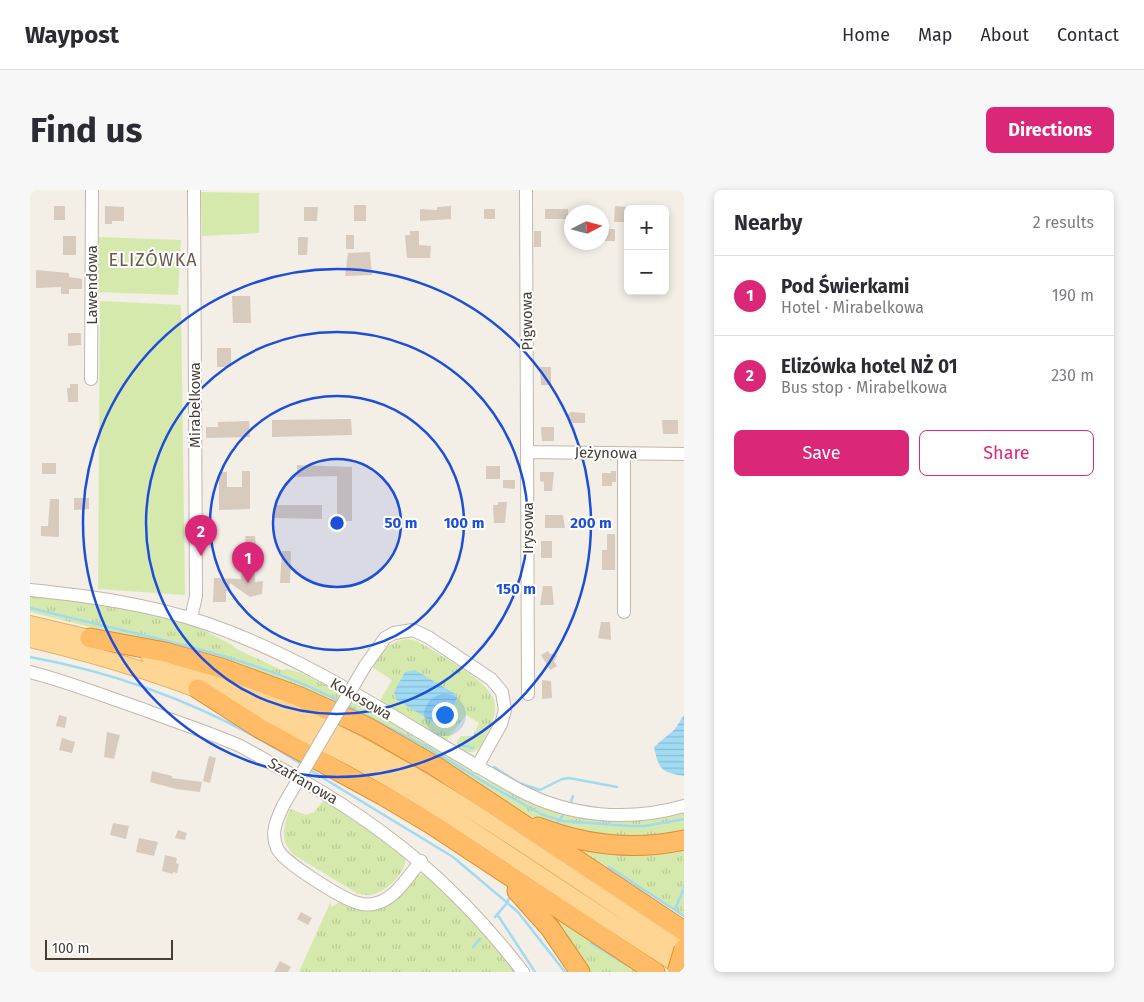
<!DOCTYPE html>
<meta charset="utf-8">
<style>
body{margin:0;font-family:"Fira Sans",sans-serif;background:#f7f7f7;color:#2b2b33}
.controls{position:absolute;right:15px;top:15px;display:grid;overflow:hidden;border-radius:8px;box-shadow:0 2px 8px #0003}
.controls button{width:45px;height:45px;display:grid;place-items:center;padding:0;border:0;border-bottom:1px solid #e1e1e2;background:#fff;color:#2b2b33;font:25px sans-serif}
.compass{position:absolute;left:534px;top:15px;width:45px;height:45px;border-radius:50%;background:#fff;box-shadow:0 2px 8px #0003;rotate:84deg}
.scale{position:absolute;left:15px;bottom:12px;width:128px;box-sizing:border-box;padding-left:5px;border:2px solid #463e35;border-top:0;font-size:14px;line-height:18px;white-space:nowrap;color:#463e35;-webkit-text-stroke:4px #fff;paint-order:stroke}
.you{position:absolute;left:414px;top:524px;width:18px;height:18px;margin:-12px;border:4px solid #fff;border-radius:50%;background:#1a73e8;box-shadow:0 0 0 8px #1a73e833}
.badge{display:grid;place-items:center;width:32px;height:32px;border-radius:50%;background:#db2777;color:#fff;font-size:16px;font-weight:700}
.pin{position:absolute;translate:-50% -41px;filter:drop-shadow(0 1px 2px #0008)}
.pin::after{content:'';position:absolute;top:26px;width:18px;height:15px;background:inherit;clip-path:polygon(0 0,100% 0,50% 100%)}
.list{margin:0;padding:0;list-style:none}
h2{display:flex;justify-content:space-between;align-items:center;height:65px;margin:0;padding:0 20px;font-size:21px}
h2 small{font-size:16px;font-weight:400;color:#7c7c81}
.list li{display:grid;grid-template-columns:32px 1fr auto;gap:15px;align-items:center;box-sizing:border-box;height:80px;padding:0 20px;border-top:1px solid #e1e1e2}
.list b{display:block;font-size:19px;white-space:nowrap}
.list p{margin:0;font-size:16px;white-space:nowrap;color:#7c7c81}
.list em{font-size:16px;font-style:normal;color:#7c7c81}
.actions{display:flex;gap:10px;padding:15px 20px}
.actions a{flex:1;padding:11px 0;border:1px solid #db2777;border-radius:8px;text-align:center;font-size:18px;color:#db2777}
.actions .main{background:#db2777;color:#fff}
.map{position:relative;flex:none;width:654px;height:782px;overflow:hidden;border-radius:8px}
header{display:flex;align-items:center;gap:30px;box-sizing:border-box;height:70px;padding:0 25px;background:#fff;border-bottom:1px solid #e1e1e2}
header strong{font-size:24px}
nav{display:flex;gap:28px;margin-inline-start:auto;font-size:18px}
.intro{display:flex;align-items:center;justify-content:space-between;box-sizing:border-box;height:120px;padding:0 30px}
h1{margin:0;font-size:35px}
.button{padding:12px 22px;border-radius:8px;background:#db2777;color:#fff;font-size:18px;font-weight:700}
main{display:flex;gap:30px;padding:0 30px}
aside{flex:1;background:#fff;border-radius:8px;box-shadow:0 2px 8px #0003}
.map>svg:first-child{display:block}
.grass{fill:url(#grass-tufts)}
.green{fill:#d5e9ad}
.water{fill:url(#water-rules)}
.lines{fill:none;stroke-linecap:round;stroke-linejoin:round}
.stream{stroke:#a0daf3;stroke-width:2.5}
.building{fill:#d8cbbe}
.minor-casing{stroke:#c2b7ab;stroke-width:14}
.major-casing{stroke:#e8b060;stroke-width:18}
.highway-casing{stroke:#e28e31;stroke-width:21}
.minor{stroke:#fff;stroke-width:12}
.major{stroke:#ffd593;stroke-width:16}
.highway{stroke:#ffbb65;stroke-width:19}
.minor-bridge-casing{stroke:#c2b7ab;stroke-width:14;stroke-linecap:butt}
.highway-bridge-casing{stroke:#e28e31;stroke-width:21;stroke-linecap:butt}
.minor-bridge{stroke:#fff;stroke-width:12}
.highway-bridge{stroke:#ffbb65;stroke-width:19}
.ring{fill:none;stroke:#1d4ed8;stroke-width:2.5}
.labels{text-anchor:middle;stroke-width:4;stroke-linejoin:round;paint-order:stroke}
.street-label{font-size:15px;fill:#463e35;stroke:#fff}
.quarter-label{font-size:18px;letter-spacing:1px;fill:#695a4c;stroke:#fff}
.centre{fill:#1d4ed8;stroke:#fff;stroke-width:2.5}
.ring-label{font-size:15px;text-anchor:middle;font-weight:bold;fill:#1d4ed8;stroke:#fff;stroke-width:4;stroke-linejoin:round;paint-order:stroke}
</style>
<header>
<strong>Waypost</strong>
<nav><a>Home</a><a>Map</a><a>About</a><a>Contact</a></nav>
</header>
<div class="intro"><h1>Find us</h1><a class="button">Directions</a></div>
<main>
<div class="map">
<svg width="654" height="782" viewBox="0 0 654 782">
<defs>
<pattern id="grass-tufts" width="24" height="20" patternUnits="userSpaceOnUse" patternTransform="scale(1.25)"><rect width="24" height="20" fill="#d5e9ad"/><path d="M3 7l-1-3M5 7V3M7 7l1-3M15 17l-1-3M17 17v-4M19 17l1-3" fill="none" stroke="#b8c995"/></pattern>
<pattern id="water-rules" width="6" height="5" patternUnits="userSpaceOnUse" patternTransform="scale(1.25)"><rect width="6" height="5" fill="#a0daf3"/><path d="M0 2.5h6" fill="none" stroke="#8bbcd1"/></pattern>
</defs>
<rect width="100%" height="100%" fill="#f3eee6"/>
<path class="grass" d="M0,404L131,424L130,427L170,438L202,455L205,458L251,480L257,479L271,483L307,501L434,574L452,588L511,616L654,621V643L626,648H568L514,632L486,620L357,538L151,460L0,422Z
M378,449L387,451C406,463 463,491 465,514C467,528 456,545 450,558C441,565 436,562 427,557V552L431,546H443L449,533L436,525L416,551L349,512L362,490L342,477C352,461 359,451 378,449Z
M294,610L371,663L375,669C377,682 357,701 344,704C339,706 334,705 328,704L264,665C249,650 253,638 260,619L276,625L284,622Z
M523,649L654,658V725Z
M394,684L437,722L487,782H269L300,713L302,717L309,712C354,731 359,714 389,685Z
M500,704L606,782H556Z"/>
<path class="green" d="M171,2L229,3V43L172,46Z
M67,47L151,50L148,105L65,102Z
M70,111L151,115L155,405L68,399Z"/>
<path class="water" d="M385,480L424,503L427,508L415,531L409,536L366,509L364,502L375,482Z
M654,525V586C631,582 629,580 624,557L645,539Z"/>
<g class="lines">
<path class="stream" d="M0,418C101,444 217,463 309,511
M0,467C98,485 189,521 273,575
M316,515L395,556L459,595L513,625L533,631L600,636H615L654,629
M430,555L443,558
M464,577L489,593L510,600L532,589L539,588L587,597
M280,580L423,667L488,722L535,782
M540,615L543,606
M526,635L535,622
M579,677L654,726
M645,719L654,698
M467,724L505,782
M465,727L477,713L479,708
M561,753L597,775
M443,757L450,749"/>
</g>
<path class="building" d="M324,15H336V31H324Z
M24,16H35V30H24Z
M75,16L94,17V31H82V34H75Z
M421,16V29L390,31V19L407,20V17Z
M585,16L598,17L596,32H584Z
M274,17H288L287,31H274Z
M454,19H465V29H454Z
M515,19H538V25L536,26V29H515Z
M574,39H585V51H572V40Z
M380,41H389V55L401,56L400,68H377L375,45H380Z
M504,41H511V57H504Z
M316,45H324V59H316Z
M33,46H46V65H33Z
M268,47H278L277,65H268Z
M340,62L342,85L315,86L318,63Z
M6,80L39,83V87L52,89V99H39V104H31V97L6,98Z
M202,106H220L221,133H203Z
M38,143H51V155L38,156Z
M187,158H201V177H187Z
M510,177H521V195H511Z
M40,194H48V212H38L37,198H40Z
M541,222L555,223V233H539L537,225Z
M321,229L322,245L242,247V230Z
M632,230H648V244H633Z
M219,231L220,247L176,248V237H188V232Z
M511,237H524V251H512Z
M12,273H26V284H12Z
M267,275L322,277V331H307V286L267,287Z
M456,276H470V289H456Z
M212,281H220V319L189,320V282H197V297H212Z
M581,281H586V292H582V296H572V283H581Z
M510,282H524L522,301H514V292L510,291Z
M473,290H485V299L473,298Z
M44,308H59V319L44,320Z
M20,309H29V347L11,346V336H18Z
M468,312H477L475,333H464L463,315H468Z
M244,315H292V329L244,328Z
M515,325H533L535,338H515Z
M577,344H585V380H572V360H577Z
M215,346H225L226,356L216,357Z
M511,351H522V368H511Z
M252,361H261L260,393H250Z
M212,371L225,372V392L233,391L232,404L220,407L200,393L199,401H196V412H183L184,388L211,389Z
M513,396H522L524,415H510Z
M571,432H580L581,450L568,448Z
M518,461L520,464H526L527,466L524,471L527,476L520,480L511,465Z
M512,490L521,491L522,508L512,509Z
M29,525L37,527L35,538L26,536Z
M77,542L90,545L84,569L74,567Z
M32,548L45,552L42,563L29,560Z
M179,566L186,568L180,593L173,591Z
M122,581L142,586V588L172,592L170,602L146,599L120,592Z
M83,633L99,636L96,649L80,645Z
M148,640L157,643L155,650L145,648Z
M109,648L128,652L124,666L106,662Z
M135,665L147,668L146,673L149,674L147,683L143,682V684L132,681Z
M271,722L282,728L278,735L267,729Z
M250,771L261,777L258,782H244Z"/>
<g class="lines">
<g class="minor-casing">
<path id="minor" d="M496,0L498,504
M61,189L62,0
M498,262L654,264
M594,263V422
M0,400C59,406 118,414 175,433C287,471 385,543 489,600C540,627 598,632 654,616
M161,428L166,406L164,0
M335,476L355,448L364,443L383,440L398,447L461,489L472,502L475,520L471,534L447,577
M0,482C39,492 77,507 115,520C146,532 178,542 208,555C226,564 243,575 261,584C356,637 426,695 493,782
M254,614C247,629 240,642 247,658C252,672 313,709 328,713C334,715 341,715 347,713C366,708 379,685 391,671"/>
</g>
<g class="major-casing">
<path id="major" d="M0,434L72,451
M0,449C112,475 220,515 322,568C382,600 439,638 496,676C548,711 601,745 654,779
M119,466C189,489 257,517 322,551C437,612 545,689 654,761"/>
</g>
<g class="highway-casing">
<path id="highway" d="M60,448L135,462L191,478L268,506L337,537L405,576L654,741
M168,499L229,538L354,606L401,634L625,782
M508,637C555,655 604,661 654,650
M487,701L520,738L550,782"/>
</g>
<use href="#minor" class="minor"/>
<use href="#major" class="major"/>
<use href="#highway" class="highway"/>
<g class="minor-bridge-casing">
<path id="minor-bridge" d="M254,614L335,476"/>
</g>
<g class="highway-bridge-casing">
<path id="highway-bridge" d="M647,782L654,759"/>
</g>
<use href="#minor-bridge" class="minor-bridge"/>
<use href="#highway-bridge" class="highway-bridge"/>
</g>
<circle cx="307" cy="333" r="64" fill="#1d4ed8" fill-opacity=".12"/>
<g class="ring">
<circle cx="307" cy="333" r="64"/>
<circle cx="307" cy="333" r="127"/>
<circle cx="307" cy="333" r="191"/>
<circle cx="307" cy="333" r="254"/>
</g>
<g class="labels">
<g class="street-label">
<text transform="translate(62 95) rotate(-90)" y="5">Lawendowa</text>
<text transform="translate(497 131) rotate(-91)" y="5">Pigwowa</text>
<text transform="translate(165 215) rotate(-90)" y="5">Mirabelkowa</text>
<text transform="translate(576 263) rotate(1)" y="5">Jeżynowa</text>
<text transform="translate(498 338) rotate(-90)" y="5">Irysowa</text>
<text transform="translate(331 509) rotate(30)" y="5">Kokosowa</text>
<text transform="translate(273 591) rotate(30)" y="5">Szafranowa</text>
</g>
<g class="quarter-label">
<text x="123" y="76">ELIZÓWKA</text>
</g>
</g>
<circle cx="307" cy="333" r="8" class="centre"/>
<g class="ring-label">
<text x="371" y="338">50 m</text>
<text x="434" y="338">100 m</text>
<text x="561" y="338">200 m</text>
<text x="486" y="404">150 m</text>
</g>
</svg>
<div class="controls">
<button>+</button>
<button>−</button>
</div>
<svg class="compass" viewBox="-18 -18 36 36"><path d="M0-13l5 13h-10z" fill="#e53935"/><path d="M0 13l5-13h-10z" fill="#7c7c81"/></svg>
<div class="scale">100 m</div>
<div class="you"></div>
<div class="pin badge" style="left:218px;top:393px">1</div>
<div class="pin badge" style="left:171px;top:366px">2</div>
</div>
<aside>
<h2>Nearby<small>2 results</small></h2>
<ul class="list">
<li><span class="badge">1</span><div><b>Pod Świerkami</b><p>Hotel · Mirabelkowa</p></div><em>190 m</em></li>
<li><span class="badge">2</span><div><b>Elizówka hotel NŻ 01</b><p>Bus stop · Mirabelkowa</p></div><em>230 m</em></li>
</ul>
<div class="actions"><a class="main">Save</a><a>Share</a></div>
</aside>
</main>
